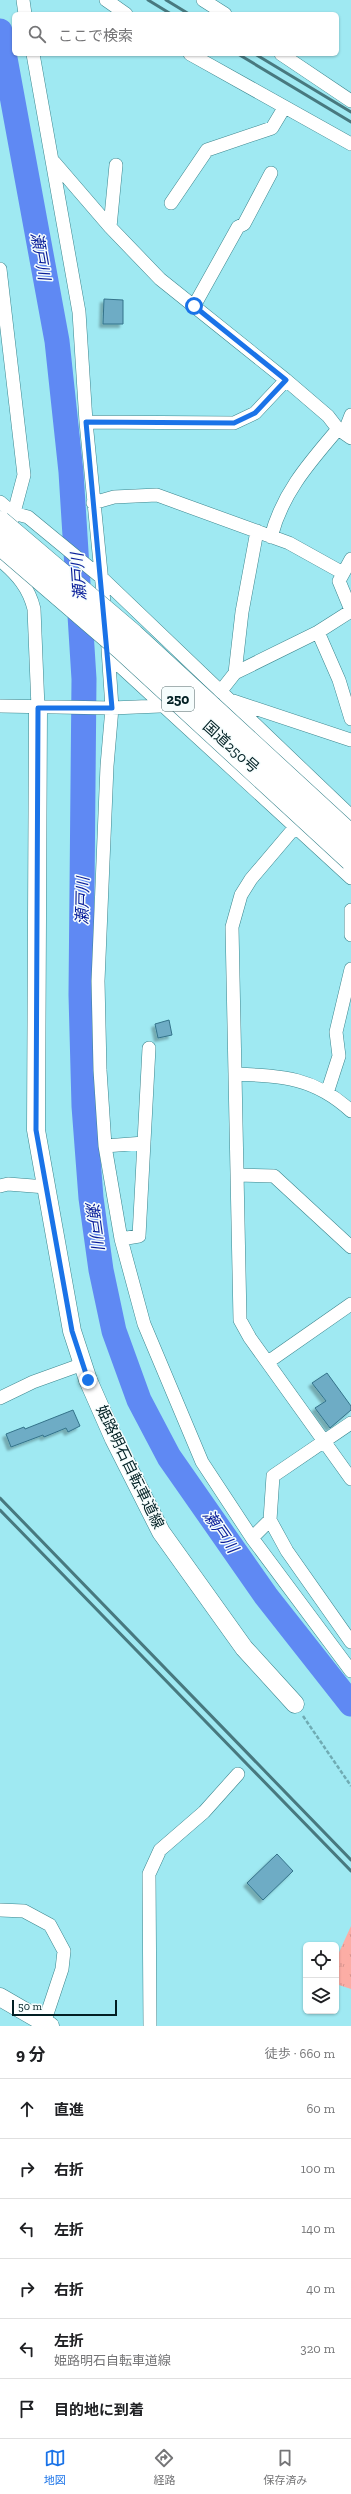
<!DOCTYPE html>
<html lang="ja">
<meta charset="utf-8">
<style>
body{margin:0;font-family:"Zilla Slab","Noto Sans JP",serif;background:#f6f6f6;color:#202124}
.controls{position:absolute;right:12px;bottom:12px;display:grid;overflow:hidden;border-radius:6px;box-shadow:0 1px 3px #0004}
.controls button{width:36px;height:36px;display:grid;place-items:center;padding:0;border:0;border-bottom:1px solid #e0e0e0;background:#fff;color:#202124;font:20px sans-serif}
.scale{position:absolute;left:12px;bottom:10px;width:105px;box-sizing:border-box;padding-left:4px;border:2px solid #011f23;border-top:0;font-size:11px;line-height:14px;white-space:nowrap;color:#011f23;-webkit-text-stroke:3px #f6fdfd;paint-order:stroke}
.stop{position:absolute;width:12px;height:12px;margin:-9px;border:3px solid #1a73e8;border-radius:50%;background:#fff}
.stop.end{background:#1a73e8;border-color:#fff;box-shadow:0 1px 4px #0008}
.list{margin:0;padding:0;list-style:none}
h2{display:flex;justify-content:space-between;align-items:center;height:52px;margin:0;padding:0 16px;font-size:17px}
h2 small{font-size:13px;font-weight:400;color:#757577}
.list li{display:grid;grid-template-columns:26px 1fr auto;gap:12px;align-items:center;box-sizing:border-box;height:60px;padding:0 16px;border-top:1px solid #e0e0e0}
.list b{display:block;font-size:15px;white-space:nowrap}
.list p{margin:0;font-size:13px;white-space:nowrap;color:#757577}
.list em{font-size:13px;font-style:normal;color:#757577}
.icon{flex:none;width:22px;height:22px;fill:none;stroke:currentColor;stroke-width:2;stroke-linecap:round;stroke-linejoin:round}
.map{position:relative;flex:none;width:351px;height:2026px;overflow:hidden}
.search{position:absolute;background:#fff;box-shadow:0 1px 3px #0004;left:12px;right:12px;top:12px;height:44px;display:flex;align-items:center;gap:10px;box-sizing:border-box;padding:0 14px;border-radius:6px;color:#757577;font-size:15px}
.sheet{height:412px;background:#fff}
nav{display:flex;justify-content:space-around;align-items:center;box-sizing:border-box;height:56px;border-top:1px solid #e0e0e0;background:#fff;font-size:11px;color:#757577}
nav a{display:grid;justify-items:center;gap:2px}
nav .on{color:#1a73e8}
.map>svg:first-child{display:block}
.grass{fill:url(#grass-tufts)}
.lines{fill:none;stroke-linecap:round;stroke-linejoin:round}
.river{stroke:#5f89f3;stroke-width:25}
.building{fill:#6eacc5;stroke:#34738a;filter:url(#shadow)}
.minor-casing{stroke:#3b858d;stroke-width:14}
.secondary-casing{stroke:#3b858d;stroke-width:19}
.path{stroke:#6fabb3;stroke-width:2.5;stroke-dasharray:4 2;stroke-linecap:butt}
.minor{stroke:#fff;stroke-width:13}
.secondary{stroke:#fff;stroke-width:18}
.rail{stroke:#48797f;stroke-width:3}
.trunk-bridge-casing{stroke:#3b858d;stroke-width:23;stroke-linecap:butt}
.trunk-bridge{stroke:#fff;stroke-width:22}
.route{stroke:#1a73e8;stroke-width:5}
.labels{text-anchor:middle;stroke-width:3;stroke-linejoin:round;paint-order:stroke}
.shield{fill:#f6fdfd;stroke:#4a6264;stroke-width:1}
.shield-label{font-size:14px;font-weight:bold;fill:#011f23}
.street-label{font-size:15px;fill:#011f23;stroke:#f6fdfd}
.water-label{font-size:16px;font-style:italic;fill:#091e9a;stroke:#f6fdfd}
</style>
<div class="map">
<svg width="351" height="2026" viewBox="0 0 351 2026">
<defs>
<pattern id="grass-tufts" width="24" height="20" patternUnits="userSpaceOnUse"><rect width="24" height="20" fill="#fcada5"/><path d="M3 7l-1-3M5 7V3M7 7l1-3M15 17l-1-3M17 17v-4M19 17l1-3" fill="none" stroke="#d6948e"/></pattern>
<filter id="shadow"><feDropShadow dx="-3.5" dy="3.5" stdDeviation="1" flood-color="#0004"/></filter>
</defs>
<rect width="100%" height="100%" fill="#9fe9f2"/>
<path class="grass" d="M351,1926V1989L336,1984V1959Z"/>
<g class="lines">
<path class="river" d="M0,31L57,341L71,472L84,679L81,995L84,1106L91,1198L101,1270L114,1331L139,1400L169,1457L266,1596L351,1704"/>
</g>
<path class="building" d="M104,299L123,300V324H103Z
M169,1020L172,1035L158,1038L155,1024Z
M327,1373L351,1406V1410L330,1428L315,1408L326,1401L312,1383Z
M73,1410L80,1426L68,1432L66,1428L44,1437L43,1435L11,1447L6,1434L24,1427L25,1429Z
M277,1854L293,1871L263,1900L247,1883Z"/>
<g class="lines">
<g class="minor-casing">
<path id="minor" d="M23,0L25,14
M106,0L126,14
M203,0L225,14
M33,54L79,312L86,422L105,613
M190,54L351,144
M281,54L351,101
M54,162L110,227L160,279L286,380L328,416L338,429L351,438
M171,203L207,150L272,128L284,108
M110,227L116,165
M0,269L24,475L12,520
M194,306L238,227L244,224L271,173
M86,422L234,423L255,413L286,380
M344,433L351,415
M0,502L13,513L28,517L102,578L351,816
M93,503L114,497L157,495L289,543L343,573
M271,537C282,493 310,462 338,429
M351,559L339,581L351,610
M0,560C17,574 29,588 34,609L38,708
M318,632L339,680L351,719
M107,634L112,708L107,766L98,981L100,1070L105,1146L121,1239L144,1324L202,1462L252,1538L351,1671
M109,656L351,878
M235,673L242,612L257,531
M220,692L235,673L318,632L351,611
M233,701L351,740
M0,706L112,708L184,705
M296,826L251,879L241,895L232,927L240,1320L250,1338L351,1479
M351,910V935
M235,1074C282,1076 314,1077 351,1111
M327,1093L339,1056L336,1032L351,969
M105,1146L144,1143
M237,1175L274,1176L351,1247
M0,1186L8,1184L46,1187
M121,1239L139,1236L149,1048
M268,1362L351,1304
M0,1398L33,1382L83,1364
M351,1423L273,1476L270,1520L287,1551L351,1642
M252,1538L270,1520
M0,1910L24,1911L50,1925L64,1951L62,1969L44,2023
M150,2026L149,1874L160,1850L204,1812L238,1774"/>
</g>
<g class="secondary-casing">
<path id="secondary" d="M38,708L36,1130L72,1331L88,1380L114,1439L161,1532L244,1648L295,1704
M0,1997L50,2026"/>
</g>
<path class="path" d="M303,1716L351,1786"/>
<use href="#minor" class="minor"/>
<use href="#secondary" class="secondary"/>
<path class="rail" d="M148,0L171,14
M166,0L189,14
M238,54L351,122
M255,54L351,112
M0,1498L351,1860
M0,1510L351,1871"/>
<g class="trunk-bridge-casing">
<path id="trunk-bridge" d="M0,522L133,635L351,836
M0,544L122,649L351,860"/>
</g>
<use href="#trunk-bridge" class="trunk-bridge"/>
</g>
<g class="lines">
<path class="route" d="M88,1380L72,1331L36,1130L38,708H112L86,422L234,423L255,413L286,380L194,306"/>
</g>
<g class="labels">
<rect class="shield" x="162" y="687" width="32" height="24" rx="3"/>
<g class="shield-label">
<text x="178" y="704">250</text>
</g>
<g class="street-label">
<text transform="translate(231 747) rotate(42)" y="5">国道250号</text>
<text transform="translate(130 1467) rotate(64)" y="5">姫路明石自転車道線</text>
</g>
<g class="water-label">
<text transform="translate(41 256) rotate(80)" y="6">瀬戸川</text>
<text transform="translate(78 577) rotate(-94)" y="6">瀬戸川</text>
<text transform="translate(82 901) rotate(-89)" y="6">瀬戸川</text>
<text transform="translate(95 1225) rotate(82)" y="6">瀬戸川</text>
<text transform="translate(221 1531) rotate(55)" y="6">瀬戸川</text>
</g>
</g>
</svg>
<div class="controls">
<button><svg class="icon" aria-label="locate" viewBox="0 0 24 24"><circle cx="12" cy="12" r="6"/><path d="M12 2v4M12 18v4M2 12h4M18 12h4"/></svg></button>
<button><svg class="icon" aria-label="layers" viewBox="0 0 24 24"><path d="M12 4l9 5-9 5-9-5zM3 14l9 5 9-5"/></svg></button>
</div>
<div class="scale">50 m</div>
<div class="stop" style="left:194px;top:306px"></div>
<div class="stop end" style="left:88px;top:1380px"></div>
<div class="search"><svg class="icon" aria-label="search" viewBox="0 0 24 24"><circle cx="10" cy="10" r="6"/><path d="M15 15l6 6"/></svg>ここで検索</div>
</div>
<section class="sheet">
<h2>9 分<small>徒歩 · 660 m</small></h2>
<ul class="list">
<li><svg class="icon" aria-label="ahead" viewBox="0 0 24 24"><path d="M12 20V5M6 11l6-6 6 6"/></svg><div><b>直進</b></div><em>60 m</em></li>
<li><svg class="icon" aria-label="right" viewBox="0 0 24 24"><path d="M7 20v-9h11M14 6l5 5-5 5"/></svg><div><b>右折</b></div><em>100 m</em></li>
<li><svg class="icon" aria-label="left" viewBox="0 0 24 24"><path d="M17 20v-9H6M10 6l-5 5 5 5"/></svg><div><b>左折</b></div><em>140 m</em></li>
<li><svg class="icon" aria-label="right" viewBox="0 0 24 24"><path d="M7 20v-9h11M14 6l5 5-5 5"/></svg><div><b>右折</b></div><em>40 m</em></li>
<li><svg class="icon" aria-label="left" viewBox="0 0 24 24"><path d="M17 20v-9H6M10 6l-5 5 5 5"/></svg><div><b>左折</b><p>姫路明石自転車道線</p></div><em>320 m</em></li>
<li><svg class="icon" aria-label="arrive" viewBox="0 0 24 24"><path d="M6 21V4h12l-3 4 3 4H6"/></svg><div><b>目的地に到着</b></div></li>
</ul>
</section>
<nav>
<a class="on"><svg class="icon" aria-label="map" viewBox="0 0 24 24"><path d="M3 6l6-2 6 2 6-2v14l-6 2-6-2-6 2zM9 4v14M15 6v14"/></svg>地図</a>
<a><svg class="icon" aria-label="directions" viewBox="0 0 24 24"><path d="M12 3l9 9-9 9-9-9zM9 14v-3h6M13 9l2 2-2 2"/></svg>経路</a>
<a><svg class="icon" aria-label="saved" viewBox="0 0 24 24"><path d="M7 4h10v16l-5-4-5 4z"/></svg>保存済み</a>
</nav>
